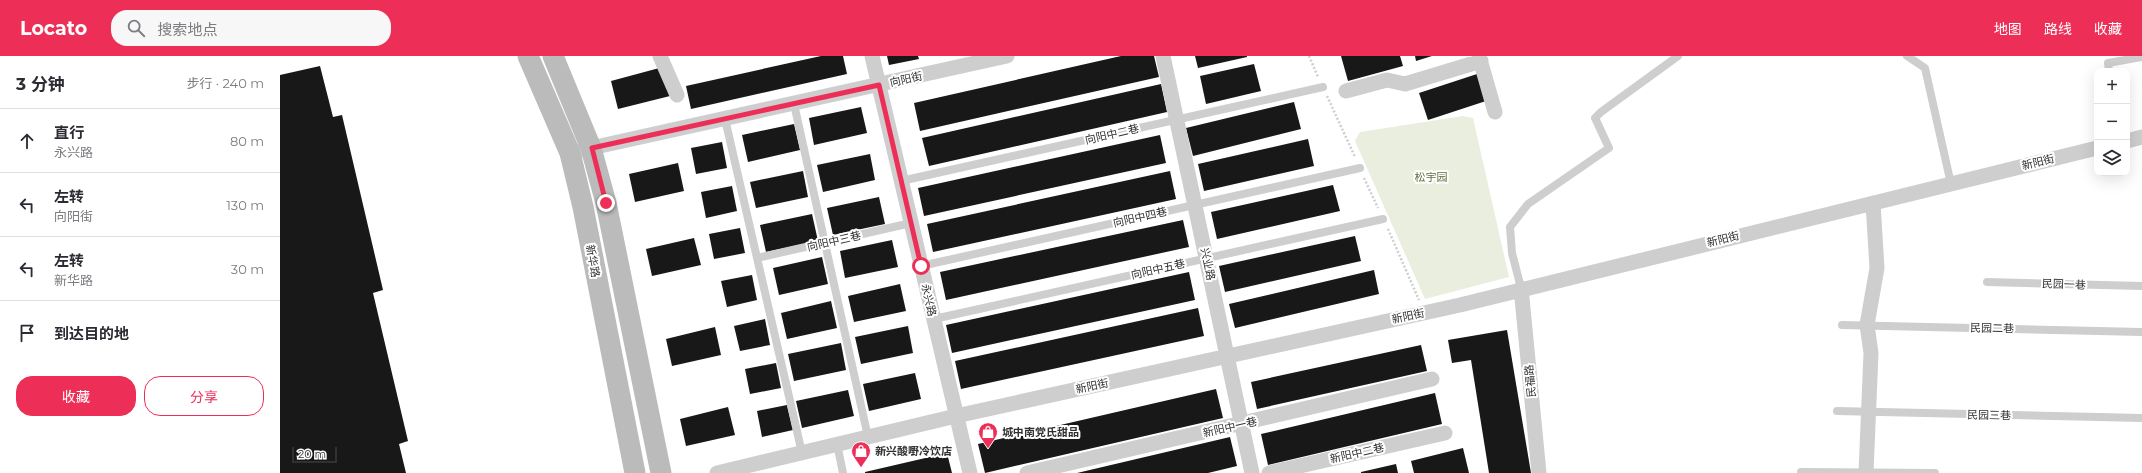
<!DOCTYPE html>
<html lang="zh">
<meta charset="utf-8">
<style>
body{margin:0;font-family:Montserrat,"Noto Sans SC",sans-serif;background:#f7f7f7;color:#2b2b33}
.controls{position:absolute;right:12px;top:12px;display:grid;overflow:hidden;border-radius:8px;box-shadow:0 4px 16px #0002}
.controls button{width:36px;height:36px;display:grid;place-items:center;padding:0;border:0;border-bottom:1px solid #e1e1e2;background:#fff;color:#2b2b33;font:20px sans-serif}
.scale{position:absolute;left:12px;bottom:10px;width:45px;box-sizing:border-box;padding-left:4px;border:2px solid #313131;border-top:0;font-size:11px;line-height:14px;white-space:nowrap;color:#313131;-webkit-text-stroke:3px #fff;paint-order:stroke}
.stop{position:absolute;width:12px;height:12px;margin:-9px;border:3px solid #ed2f58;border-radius:50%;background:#fff}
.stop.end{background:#ed2f58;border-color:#fff;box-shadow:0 1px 4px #0008}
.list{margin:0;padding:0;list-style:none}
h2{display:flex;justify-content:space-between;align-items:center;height:52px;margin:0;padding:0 16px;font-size:17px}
h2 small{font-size:13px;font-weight:400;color:#7c7c81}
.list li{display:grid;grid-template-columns:26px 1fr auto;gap:12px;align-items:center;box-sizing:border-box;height:64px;padding:0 16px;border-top:1px solid #e1e1e2}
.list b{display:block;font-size:15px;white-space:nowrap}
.list p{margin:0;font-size:13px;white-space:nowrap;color:#7c7c81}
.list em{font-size:13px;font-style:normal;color:#7c7c81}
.actions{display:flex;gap:8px;padding:12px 16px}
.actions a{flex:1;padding:9px 0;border:1px solid #ed2f58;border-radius:16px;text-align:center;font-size:14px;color:#ed2f58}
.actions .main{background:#ed2f58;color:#fff}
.icon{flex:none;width:22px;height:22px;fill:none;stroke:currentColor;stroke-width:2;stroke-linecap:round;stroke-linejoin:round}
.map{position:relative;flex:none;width:1862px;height:417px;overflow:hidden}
header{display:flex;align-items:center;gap:24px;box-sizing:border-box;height:56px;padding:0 20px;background:#ed2f58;color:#fff}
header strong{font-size:19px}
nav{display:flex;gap:22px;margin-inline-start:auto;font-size:14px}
.search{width:280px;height:36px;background:#f7f7f7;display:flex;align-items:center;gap:10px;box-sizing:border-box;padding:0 14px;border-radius:16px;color:#7c7c81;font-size:15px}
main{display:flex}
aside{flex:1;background:#fff}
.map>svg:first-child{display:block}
.green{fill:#eaeedf}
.building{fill:#181818}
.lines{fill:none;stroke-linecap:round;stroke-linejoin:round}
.path{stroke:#cecece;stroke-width:2.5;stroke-dasharray:2 2;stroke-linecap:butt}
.lane{stroke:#cecece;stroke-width:8}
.street{stroke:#cecece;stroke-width:15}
.secondary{stroke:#bbb;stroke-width:21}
.route{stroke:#ed2f58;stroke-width:5}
.labels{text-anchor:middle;stroke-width:4;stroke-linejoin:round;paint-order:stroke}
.street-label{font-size:11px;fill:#313131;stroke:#fff}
.park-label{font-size:11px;fill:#5c703c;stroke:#fff}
.poi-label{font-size:11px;font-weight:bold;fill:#313131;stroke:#fff;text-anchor:start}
</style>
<header>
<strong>Locato</strong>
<div class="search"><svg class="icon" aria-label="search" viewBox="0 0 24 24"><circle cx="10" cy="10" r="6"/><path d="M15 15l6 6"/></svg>搜索地点</div>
<nav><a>地图</a><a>路线</a><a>收藏</a></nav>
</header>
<main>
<aside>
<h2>3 分钟<small>步行 · 240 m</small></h2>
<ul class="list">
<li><svg class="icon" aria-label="ahead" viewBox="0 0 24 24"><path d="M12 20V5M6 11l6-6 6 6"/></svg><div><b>直行</b><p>永兴路</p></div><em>80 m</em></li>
<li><svg class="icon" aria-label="left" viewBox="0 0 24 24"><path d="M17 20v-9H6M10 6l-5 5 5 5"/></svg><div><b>左转</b><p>向阳街</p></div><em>130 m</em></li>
<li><svg class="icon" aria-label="left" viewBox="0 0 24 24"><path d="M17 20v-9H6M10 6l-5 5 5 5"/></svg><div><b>左转</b><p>新华路</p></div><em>30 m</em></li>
<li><svg class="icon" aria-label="arrive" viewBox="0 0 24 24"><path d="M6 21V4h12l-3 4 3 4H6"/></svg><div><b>到达目的地</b></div></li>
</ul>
<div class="actions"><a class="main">收藏</a><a>分享</a></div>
</aside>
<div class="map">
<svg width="1862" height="417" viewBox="0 0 1862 417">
<rect width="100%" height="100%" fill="#fff"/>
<path class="green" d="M1183,60L1193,62L1229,221L1145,243L1075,85L1080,76Z"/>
<path class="building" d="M541,0H563L567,18L411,53L406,30Z
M607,0H638L639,3L609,9Z
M841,0H874L879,21L640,75L634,47Z
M915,0H967V1L918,12Z
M1061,0H1120L1123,10L1068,25Z
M1135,0H1152L1136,5Z
M974,8L981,35L926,48L920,20Z
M40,10L53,61L62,59L103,234L93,237L128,385L119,388L126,417H0V19Z
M383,11L390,40L338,53L331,25Z
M1197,18L1206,45L1148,64L1139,37Z
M881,28L887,56L649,110L642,82Z
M1014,46L1021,73L913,100L906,72Z
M581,51L587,77L534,89L529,62Z
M514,68L520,94L468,106L462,79Z
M880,79L886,107L644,160L638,132Z
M1028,83L1034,110L924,135L918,108Z
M442,86L447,112L416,118L411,92Z
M590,98L595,124L543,136L537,109Z
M398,107L404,135L355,146L349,118Z
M523,115L528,141L476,152L470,126Z
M890,115L896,143L653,196L647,168Z
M1053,129L1060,155L937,183L931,156Z
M452,130L457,155L426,162L421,136Z
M599,141L605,168L553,179L547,152Z
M532,158L538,185L486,196L480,169Z
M903,164L909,191L666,244L660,216Z
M460,172L465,197L434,203L429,178Z
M1075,180L1081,205L945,236L939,210Z
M414,182L421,209L372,220L366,193Z
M612,184L618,211L565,222L560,195Z
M542,201L548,228L499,239L493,212Z
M1094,214L1099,238L955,272L949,248Z
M909,216L915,244L672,297L666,269Z
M472,219L477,244L447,251L441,225Z
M620,228L626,255L574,266L568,240Z
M551,245L557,272L507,283L501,257Z
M918,252L924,280L681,333L675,305Z
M485,263L490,289L460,295L454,270Z
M628,270L633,297L581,308L575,281Z
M435,271L441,299L392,310L386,283Z
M1227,274L1251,417H1209L1191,304L1172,307L1168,284Z
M561,287L566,314L514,325L508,298Z
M1141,289L1147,315L977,353L971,326Z
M496,307L501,332L470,338L465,313Z
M635,317L641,343L589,355L583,328Z
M936,333L943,362L705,417L698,388Z
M568,334L574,360L522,372L516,345Z
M1155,337L1162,368L988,409L981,378Z
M507,349L513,374L482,381L477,355Z
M448,351L455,379L406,390L400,363Z
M950,381L957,410L928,417H797Z
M1183,392L1189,417H1134L1131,405Z
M667,397L672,417H585V416Z
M1116,408L1118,417H1081V416Z"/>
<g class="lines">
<path class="path" d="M1029,0L1038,21
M1047,40L1075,101
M1084,122L1098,152
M1108,173L1139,244"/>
<path class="lane" d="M1627,0L1645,12L1671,128
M1829,15L1828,7L1862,1
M514,48L588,381
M445,63L522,397
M621,125L1043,31
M477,202L631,167
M641,210L1080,112
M1707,226L1862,230
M1241,232L1232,197L1230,171L1248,148L1329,92L1315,62L1321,56L1398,0
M654,263L1103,163
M1562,269L1862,276
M1557,355L1862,362
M557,388L563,417
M1521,416L1655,417"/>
<path class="street" d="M380,0L397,39
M592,0L690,417
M883,0L972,417
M1199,0L1215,56
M1066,35L1107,24L1125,28L1201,5
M1847,85L1862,81
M302,94L727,0
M1241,232L1259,417
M437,417L676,360L1180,249L1817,92
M747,417L1152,323
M989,417L1165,377
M1586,417L1591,297L1587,269L1597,212L1593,147"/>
<path class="secondary" d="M248,0L290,97L303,151L355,417
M273,0L311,92L326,147L381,417"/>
</g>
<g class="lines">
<path class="route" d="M326,147L312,92L599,29L641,210"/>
</g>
<defs>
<g id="shop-pin" transform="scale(1)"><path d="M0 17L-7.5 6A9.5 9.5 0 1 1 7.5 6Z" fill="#ed2f58" stroke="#fff"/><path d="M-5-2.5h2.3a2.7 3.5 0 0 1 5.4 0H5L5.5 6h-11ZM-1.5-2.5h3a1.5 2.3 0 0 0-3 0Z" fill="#fff"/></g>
</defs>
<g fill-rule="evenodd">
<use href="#shop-pin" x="708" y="376"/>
<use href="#shop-pin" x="581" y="395"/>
</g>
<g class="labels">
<g class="street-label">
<text transform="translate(626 23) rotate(-13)" y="4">向阳街</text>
<text transform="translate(832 78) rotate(-13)" y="4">向阳中二巷</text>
<text transform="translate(1758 106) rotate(-14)" y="4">新阳街</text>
<text transform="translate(860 161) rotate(-13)" y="4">向阳中四巷</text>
<text transform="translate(1443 183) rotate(-14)" y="4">新阳街</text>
<text transform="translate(554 185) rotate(-13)" y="4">向阳中三巷</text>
<text transform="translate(313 205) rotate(79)" y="4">新华路</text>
<text transform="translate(928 208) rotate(78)" y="4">兴业路</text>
<text transform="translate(878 213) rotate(-13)" y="4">向阳中五巷</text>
<text transform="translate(1784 228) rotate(2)" y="4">民园一巷</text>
<text transform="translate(649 244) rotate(77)" y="4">永兴路</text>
<text transform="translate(1128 260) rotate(-12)" y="4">新阳街</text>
<text transform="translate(1712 272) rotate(1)" y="4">民园二巷</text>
<text transform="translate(1250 325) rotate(-95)" y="4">民福路</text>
<text transform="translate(812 330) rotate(-12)" y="4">新阳街</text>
<text transform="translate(1709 359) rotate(1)" y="4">民园三巷</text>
<text transform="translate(950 371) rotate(-13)" y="4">新阳中一巷</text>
<text transform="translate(1077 397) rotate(-13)" y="4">新阳中二巷</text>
</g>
<g class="park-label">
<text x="1151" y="125">松宇园</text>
</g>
<g class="poi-label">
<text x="722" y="380">城中南党氏甜品</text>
<text x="595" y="399">新兴酸嘢冷饮店</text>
</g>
</g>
</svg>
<div class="controls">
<button>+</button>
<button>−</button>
<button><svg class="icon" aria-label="layers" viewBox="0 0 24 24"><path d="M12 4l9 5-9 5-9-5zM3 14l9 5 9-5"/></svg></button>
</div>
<div class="scale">20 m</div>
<div class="stop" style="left:641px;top:210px"></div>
<div class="stop end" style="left:326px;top:147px"></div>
</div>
</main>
